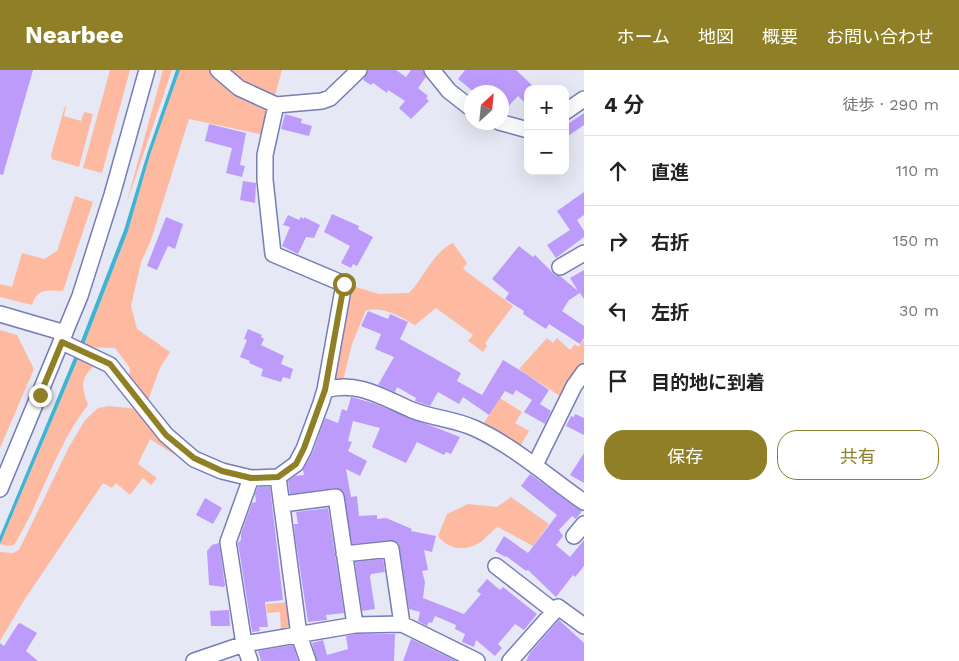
<!DOCTYPE html>
<html lang="ja">
<meta charset="utf-8">
<style>
body{margin:0;font-family:"Work Sans","Noto Sans JP",sans-serif;background:#f2f2f2;color:#222}
.controls{position:absolute;right:15px;top:15px;display:grid;overflow:hidden;border-radius:10px;box-shadow:0 5px 20px #0002}
.controls button{width:45px;height:45px;display:grid;place-items:center;padding:0;border:0;border-bottom:1px solid #e0e0e0;background:#fff;color:#222;font:25px sans-serif}
.compass{position:absolute;left:464px;top:15px;width:45px;height:45px;border-radius:50%;background:#fff;box-shadow:0 5px 20px #0002;rotate:27deg}
.stop{position:absolute;width:15px;height:15px;margin:-11px;border:4px solid #8f8027;border-radius:50%;background:#fff}
.stop.end{background:#8f8027;border-color:#fff;box-shadow:0 1px 5px #0008}
.list{margin:0;padding:0;list-style:none}
h2{display:flex;justify-content:space-between;align-items:center;height:65px;margin:0;padding:0 20px;font-size:21px}
h2 small{font-size:16px;font-weight:400;color:#767676}
.list li{display:grid;grid-template-columns:32px 1fr auto;gap:15px;align-items:center;box-sizing:border-box;height:70px;padding:0 20px;border-top:1px solid #e0e0e0}
.list b{display:block;font-size:19px;white-space:nowrap}
.list em{font-size:16px;font-style:normal;color:#767676}
.actions{display:flex;gap:10px;padding:15px 20px}
.actions a{flex:1;padding:11px 0;border:1px solid #8f8027;border-radius:20px;text-align:center;font-size:18px;color:#8f8027}
.actions .main{background:#8f8027;color:#fff}
.icon{flex:none;width:28px;height:28px;fill:none;stroke:currentColor;stroke-width:2;stroke-linecap:round;stroke-linejoin:round}
.map{position:relative;flex:none;width:584px;height:591px;overflow:hidden}
header{display:flex;align-items:center;gap:30px;box-sizing:border-box;height:70px;padding:0 25px;background:#8f8027;color:#fff}
header strong{font-size:24px}
nav{display:flex;gap:28px;margin-inline-start:auto;font-size:18px}
main{display:flex}
aside{flex:1;background:#fff}
.map>svg:first-child{display:block}
.green{fill:#feb9a1}
.water{fill:#40b4d3}
.building{fill:#bd9bfb}
.lines{fill:none;stroke-linecap:round;stroke-linejoin:round}
.minor-casing{stroke:#777db7;stroke-width:18}
.minor{stroke:#fff;stroke-width:15}
.route{stroke:#8f8027;stroke-width:6}
</style>
<header>
<strong>Nearbee</strong>
<nav><a>ホーム</a><a>地図</a><a>概要</a><a>お問い合わせ</a></nav>
</header>
<main>
<div class="map">
<svg width="584" height="591" viewBox="0 0 584 591">
<rect width="100%" height="100%" fill="#e6e8f5"/>
<path class="green" d="M110,0H130L102,103L83,98Z
M163,0H172L126,135Z
M180,0H282L264,65L189,49L151,170L141,192L131,236L137,259L170,282L160,298L147,333L129,310L130,298L115,278L83,277L128,161L150,85Z
M65,36L66,37L64,46L81,51L84,42L93,44L79,97L52,89L51,85Z
M75,126L93,132L63,221C49,221 38,217 32,235L0,227V214L12,217L22,183L44,189L57,181Z
M453,173L467,193L463,199L513,236L485,273L487,276L483,282L468,271L473,265L436,238L415,255C399,246 386,237 366,240L352,274L343,311L335,310L332,306L350,218L356,217L379,224L409,223C425,207 432,183 453,173Z
M0,260L17,265L34,299L0,378Z
M547,268L553,273L557,268L570,280L575,274L578,277L584,270V295L563,328L519,299Z
M80,284L98,292C81,307 80,314 88,335C55,377 42,430 14,475L7,476L0,474Z
M500,328L522,342L515,353L529,361L519,378L482,356Z
M109,336L138,339L178,381L175,385L150,369L138,394L157,408L151,415L143,408L130,425L116,413L112,418L103,413L23,532L0,571V482L13,483L19,480L69,377L85,350L98,338Z
M511,427L549,454L533,476L498,457C491,461 489,465 483,470C469,482 449,481 438,466L447,444L468,434L497,437Z
M289,532L292,555L288,561L281,562L280,542L267,543L266,534Z"/>
<path class="water" d="M176,0H180L150,85L128,161L83,277L79,276L124,160L147,84Z
M76,283L80,284L0,474V466Z"/>
<path class="building" d="M0,0H33L3,105L0,104Z
M368,0H396L406,7L411,0H423L426,7L418,18L428,26L426,28L429,31L411,49L399,38L405,31L388,20L387,23L373,13L371,15L363,10Z
M465,0H516L534,17L528,19V36L518,26L502,43V22H474L458,9Z
M584,43V55L565,68V56Z
M285,44L302,49L301,53L312,56L309,66L281,59Z
M209,54L246,63L240,95L245,96L242,107L226,103L232,78L205,71Z
M243,111L256,113L255,133L240,130Z
M584,122V145L577,150L584,161V167L556,188L547,175L570,160L557,141Z
M332,144L359,156L358,159L373,167L357,196L353,194L351,198L341,193L350,176L324,162Z
M288,145L299,150L301,147L304,149V147L320,155L314,168L306,167L298,184L282,176L290,157L283,155Z
M166,147L183,154L175,179L168,176L157,200L147,196Z
M519,176L533,187L535,185L555,205L560,206L578,221L570,208L584,200V229L580,223L569,230L562,241L584,256V268L580,274L549,254L546,259L523,244L524,241L505,229L509,223L492,209Z
M368,241L388,249L390,244L408,252L400,269L461,303L457,311L482,325L503,290L526,304L549,320L540,334L551,341L545,354L524,342L532,330L516,320L513,325L505,321L489,345L463,327L459,334L438,322L430,336L415,331L416,328L397,317L395,322L378,315L394,287L375,279L381,264L361,256Z
M248,259L262,265L261,267L264,269L261,275L284,286L281,294L293,299L290,309L283,307L281,312L261,306L263,299L249,293L250,291L240,287L247,270L244,269Z
M351,327L373,333L460,367L451,384L446,382L444,385L417,372L406,393L372,377L380,358L353,351L348,371L352,372L348,381L367,391L360,406L346,399L351,427L357,426L359,446L377,445V449L386,448L412,459L411,461L436,466L432,482L424,480L428,500L422,501L425,512L423,528L464,544L481,524L477,521L487,509L500,520L503,517L537,544L524,560L515,554L498,574L502,578L495,586L476,570L474,577L462,572L465,564L455,559L456,555L435,546L432,553L429,552L427,556L418,551L420,542L409,539L399,474L390,470L352,474L343,421L335,418L290,424L288,411L295,406L304,405L303,400L313,382L325,348L338,353L342,339L347,341Z
M575,344L584,348V365L566,356L571,346L574,347Z
M584,383V413L570,405Z
M530,404L582,441L576,449L572,446L559,460L563,466L556,475L570,487L584,470V496L575,507L573,505L556,527L528,500L526,501L506,486L505,487L495,481L504,466L528,483L557,445L521,416Z
M258,417H270L283,530L265,532L268,557H259L260,561L252,562L238,473L241,470V464L252,433L256,432L255,424Z
M205,428L222,438L213,454L196,445Z
M328,438L344,543L326,545L327,550L308,552L295,466L294,454H298L296,442Z
M219,473L225,516L223,517L209,515L207,481L212,475Z
M383,489L385,502L371,504L370,507L375,539L362,541L355,492Z
M229,540L230,556H211L210,541Z
M559,550L584,573V591H526L530,583Z
M20,553L37,563L26,581L38,591H0V573L4,576L18,554Z
M356,564H395L394,591H317L312,573L323,570L327,585L348,579L346,566Z
M411,569L456,591H403Z
M293,575L298,591H261L258,581Z"/>
<g class="lines">
<g class="minor-casing">
<path id="minor" d="M218,0L239,18L276,35L322,31L330,28L359,0
M432,0L449,21L472,39
M565,42L584,29
M499,52L528,60
M560,197L584,183
M0,244L65,263
M62,272L110,295L166,365L194,389L222,401L251,408L278,407L296,394L304,379L321,333L325,320L344,214L273,184L265,110V85L276,35
M325,320C357,310 384,328 412,340C432,348 454,349 474,358C514,376 548,407 584,432
M535,395L574,316L584,302
M278,407L299,565L308,591
M0,419L80,226L112,125L147,0
M283,434L336,427L355,555
M574,466L584,454
M344,484L391,479L402,554
M496,496L554,541
M194,591L244,574L355,555L402,554L477,591
M250,591L244,574L228,472L251,408
M510,591L558,537L584,556"/>
</g>
<use href="#minor" class="minor"/>
</g>
<g class="lines">
<path class="route" d="M40,325L62,272L110,294L166,365L194,388L222,401L251,408L278,407L296,394L304,378L325,320L344,214"/>
</g>
</svg>
<div class="controls">
<button>+</button>
<button>−</button>
</div>
<svg class="compass" viewBox="-18 -18 36 36"><path d="M0-13l5 13h-10z" fill="#e53935"/><path d="M0 13l5-13h-10z" fill="#767676"/></svg>
<div class="stop" style="left:344px;top:214px"></div>
<div class="stop end" style="left:40px;top:325px"></div>
</div>
<aside>
<h2>4 分<small>徒歩 · 290 m</small></h2>
<ul class="list">
<li><svg class="icon" aria-label="ahead" viewBox="0 0 24 24"><path d="M12 20V5M6 11l6-6 6 6"/></svg><div><b>直進</b></div><em>110 m</em></li>
<li><svg class="icon" aria-label="right" viewBox="0 0 24 24"><path d="M7 20v-9h11M14 6l5 5-5 5"/></svg><div><b>右折</b></div><em>150 m</em></li>
<li><svg class="icon" aria-label="left" viewBox="0 0 24 24"><path d="M17 20v-9H6M10 6l-5 5 5 5"/></svg><div><b>左折</b></div><em>30 m</em></li>
<li><svg class="icon" aria-label="arrive" viewBox="0 0 24 24"><path d="M6 21V4h12l-3 4 3 4H6"/></svg><div><b>目的地に到着</b></div></li>
</ul>
<div class="actions"><a class="main">保存</a><a>共有</a></div>
</aside>
</main>
